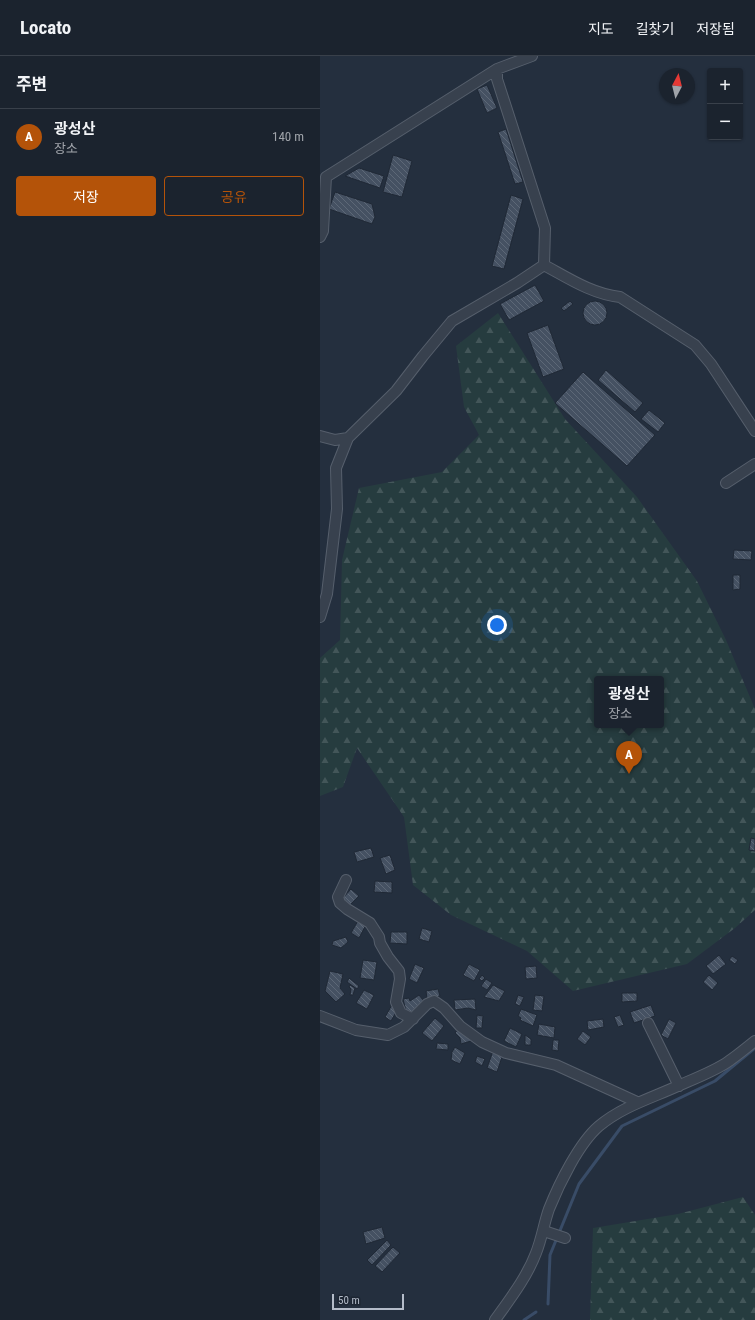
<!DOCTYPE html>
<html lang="ko">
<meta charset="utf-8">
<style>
body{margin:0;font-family:"Roboto Condensed","Noto Sans KR",sans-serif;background:#242b36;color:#f1f3f6}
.controls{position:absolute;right:12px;top:12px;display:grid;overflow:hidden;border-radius:4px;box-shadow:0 1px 3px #0004}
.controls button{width:36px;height:36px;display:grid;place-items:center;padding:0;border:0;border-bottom:1px solid #39404a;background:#1b232e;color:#f1f3f6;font:20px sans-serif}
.compass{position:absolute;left:339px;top:12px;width:36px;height:36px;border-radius:50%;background:#1b232e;box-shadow:0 1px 3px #0004;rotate:7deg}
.scale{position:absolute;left:12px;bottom:10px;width:72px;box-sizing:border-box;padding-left:4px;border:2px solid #b4bcc9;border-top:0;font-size:11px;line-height:14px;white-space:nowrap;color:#b4bcc9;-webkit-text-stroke:3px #1d2633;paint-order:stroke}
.you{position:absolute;left:177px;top:569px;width:14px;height:14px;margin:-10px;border:3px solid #fff;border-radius:50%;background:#1a73e8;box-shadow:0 0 0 6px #1a73e833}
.badge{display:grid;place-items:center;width:26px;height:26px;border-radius:50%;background:#b45309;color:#fff;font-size:13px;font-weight:700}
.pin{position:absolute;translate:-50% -33px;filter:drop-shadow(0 1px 2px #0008)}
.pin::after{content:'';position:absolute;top:21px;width:14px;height:12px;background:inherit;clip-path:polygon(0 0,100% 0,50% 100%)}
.popup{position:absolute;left:274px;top:620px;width:70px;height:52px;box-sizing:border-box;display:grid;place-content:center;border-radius:4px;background:#1b232e;filter:drop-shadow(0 1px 3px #0005);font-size:13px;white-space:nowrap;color:#a0a4aa}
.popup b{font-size:15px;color:#f1f3f6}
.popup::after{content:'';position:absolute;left:50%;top:100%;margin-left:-8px;border:8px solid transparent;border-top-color:#1b232e}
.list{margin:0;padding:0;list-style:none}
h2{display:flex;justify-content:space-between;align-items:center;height:52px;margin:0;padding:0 16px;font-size:17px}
h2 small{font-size:13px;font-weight:400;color:#a0a4aa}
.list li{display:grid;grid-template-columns:26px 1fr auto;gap:12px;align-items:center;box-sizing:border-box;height:56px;padding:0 16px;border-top:1px solid #39404a}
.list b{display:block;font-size:15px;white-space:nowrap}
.list p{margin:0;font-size:13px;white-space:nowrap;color:#a0a4aa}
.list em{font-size:13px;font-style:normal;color:#a0a4aa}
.actions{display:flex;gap:8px;padding:12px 16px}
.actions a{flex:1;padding:9px 0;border:1px solid #b45309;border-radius:4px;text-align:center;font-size:14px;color:#b45309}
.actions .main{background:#b45309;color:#fff}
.map{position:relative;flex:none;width:435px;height:1264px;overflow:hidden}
header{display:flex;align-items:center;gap:24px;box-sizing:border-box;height:56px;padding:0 20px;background:#1b232e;border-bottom:1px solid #39404a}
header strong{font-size:19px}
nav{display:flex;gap:22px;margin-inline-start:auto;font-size:14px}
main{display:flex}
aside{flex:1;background:#1b232e}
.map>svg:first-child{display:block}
.forest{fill:url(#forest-firs);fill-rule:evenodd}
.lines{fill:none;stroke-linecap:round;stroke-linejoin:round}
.stream{stroke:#394c67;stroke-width:3}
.building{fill:url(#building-back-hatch);stroke:#1f2835}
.minor-casing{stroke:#565f6c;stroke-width:12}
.minor{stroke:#38414e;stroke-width:10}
</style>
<header>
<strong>Locato</strong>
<nav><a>지도</a><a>길찾기</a><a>저장됨</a></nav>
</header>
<main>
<aside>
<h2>주변<small></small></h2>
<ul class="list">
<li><span class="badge">A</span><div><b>광성산</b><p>장소</p></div><em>140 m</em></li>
</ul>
<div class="actions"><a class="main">저장</a><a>공유</a></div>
</aside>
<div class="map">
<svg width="435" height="1264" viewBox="0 0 435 1264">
<defs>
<pattern id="forest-firs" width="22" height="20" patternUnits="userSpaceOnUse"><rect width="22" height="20" fill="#263c3f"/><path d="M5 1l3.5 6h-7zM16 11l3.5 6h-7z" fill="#435659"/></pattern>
<pattern id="building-back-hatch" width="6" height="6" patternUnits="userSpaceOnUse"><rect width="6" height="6" fill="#455162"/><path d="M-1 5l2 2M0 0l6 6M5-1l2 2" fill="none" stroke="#5d6877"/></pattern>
</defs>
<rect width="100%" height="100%" fill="#242f3e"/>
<path class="forest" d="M178,257L245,363L317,441L377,525L406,584L435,653V854L415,872L367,908L253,935L207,895L131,859L93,829L84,761L37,692L23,731L0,740V602L20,584L22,504L39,432L122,416L159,379L144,351L136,290ZM277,623H341V669H277Z
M423,1141L435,1159V1264H270L273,1172L358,1158Z"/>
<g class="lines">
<path class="stream" d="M228,1248L230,1199L259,1128L302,1070L395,1025L435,992
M204,1264L216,1256"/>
</g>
<path class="building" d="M167,29L177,52L167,57L157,33Z
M186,73L203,126L195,128L178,76Z
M73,99L92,105L82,141L63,136Z
M39,112L64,120L60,132L25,120Z
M15,136L52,148L55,161L52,168L9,153Z
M191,139L203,143L184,213L172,210Z
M215,229L224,245L189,264L180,248Z
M250,245L253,248L244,255L241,252Z
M263 257a12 12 0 1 1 24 0a12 12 0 1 1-24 0Z
M228,269L244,313L223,321L207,277Z
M286,314L323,347L315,356L278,324Z
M263,316L335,379L307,410L235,347Z
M329,354L345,367L338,376L321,363Z
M414,494L432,495L431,504L413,503Z
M413,519H420V533L413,534Z
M431,782L435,783V795L429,794Z
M51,792L54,801L37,806L34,796Z
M70,799L75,814L66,818L60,802Z
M55,825L72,826V837L54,836Z
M31,833L39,840L30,849L23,842Z
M39,863L47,867L39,882L31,877Z
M102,872L112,875L109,886L99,883Z
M71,876H87V888L70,887Z
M26,881L28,886L21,892L12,889L13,885Z
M399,899L406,908L393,918L386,910Z
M412,900L418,904L415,908L409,904Z
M43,904L57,906L54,924L40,922Z
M95,908L104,912L97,927L89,923Z
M149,908L160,914L154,925L143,919Z
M216,910L217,922L206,923L205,911Z
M10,915L23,918L20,932L25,938L16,946L5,935Z
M162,919L165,922L162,925L159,923Z
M389,919L398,927L392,934L383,926Z
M29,922L39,930L37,933L27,926Z
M166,923L172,927L167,934L161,930Z
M30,929L35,932L33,939H30L31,933L29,931Z
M173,929L185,935L179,945L164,941Z
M118,933L120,940L107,943L106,935Z
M44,934L54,939L47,953L36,947Z
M302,937H317V945L302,946Z
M99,939L103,944L94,956L86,955L83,943L89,942L90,945Z
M198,939L204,941L200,950L195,948Z
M215,939L224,940L222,955L213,954Z
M155,943L156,954L148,952L135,954L134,944Z
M72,949L78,953L71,965L65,961Z
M331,949L335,960L314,967L310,956Z
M201,953L217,959L213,970L200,964L201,962L198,960Z
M157,959L163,960L162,972H156Z
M300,959L304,969L298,971L294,961Z
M115,962L124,970L112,985L102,977Z
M283,963L284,971L268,974L267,965Z
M349,963L356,967L348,983L341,979Z
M219,968L235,971L234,982L217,979Z
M139,972L146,978L151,985L141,988L140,982L135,977Z
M190,972L202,978L196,991L184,985Z
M263,975L271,981L265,989L257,983Z
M205,979L211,983V989H205Z
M233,984H239L238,995L232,994Z
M117,987L128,988V994L116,993Z
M135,991L145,997L140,1008L131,1004L132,996Z
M173,995L183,998L177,1016L167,1012Z
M157,1000L165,1003L162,1010L155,1006Z
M62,1171L65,1182L46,1188L43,1176Z
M67,1184L71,1189L52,1209L47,1204Z
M73,1191L80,1197L62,1216L55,1210Z"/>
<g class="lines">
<g class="minor-casing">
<path id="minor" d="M177,13V23L225,172L224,209
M6,121L177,13L212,0
M0,181L3,175L6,121
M224,209C248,222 272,238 300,241L375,289L391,308L435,375
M0,380L15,384L28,382
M406,427L435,408
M0,561L7,538L17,453L16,412L28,382L76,335L103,300L132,265L197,227L224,209
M26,824L18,841L20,847L27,853L50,867L59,881L60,887L68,901L79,915L80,923L76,946L81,957L93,963
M0,960L36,974L68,979L84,971L107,948L114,945L124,952L140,970L162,986L186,997L236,1009L317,1046
M328,967L359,1030
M224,1175L245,1182
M175,1264C190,1243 207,1221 216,1197C222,1182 224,1167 229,1153C239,1128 259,1087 279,1070C303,1050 332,1042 360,1029C374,1023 397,1014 409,1005C418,999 426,992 435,985"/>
</g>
<use href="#minor" class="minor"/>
</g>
</svg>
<div class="controls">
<button>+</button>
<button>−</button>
</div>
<svg class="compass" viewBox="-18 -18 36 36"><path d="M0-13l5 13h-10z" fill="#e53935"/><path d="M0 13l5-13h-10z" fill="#a0a4aa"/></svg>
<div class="scale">50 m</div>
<div class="you"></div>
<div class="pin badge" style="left:309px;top:718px">A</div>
<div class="popup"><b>광성산</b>장소</div>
</div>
</main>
